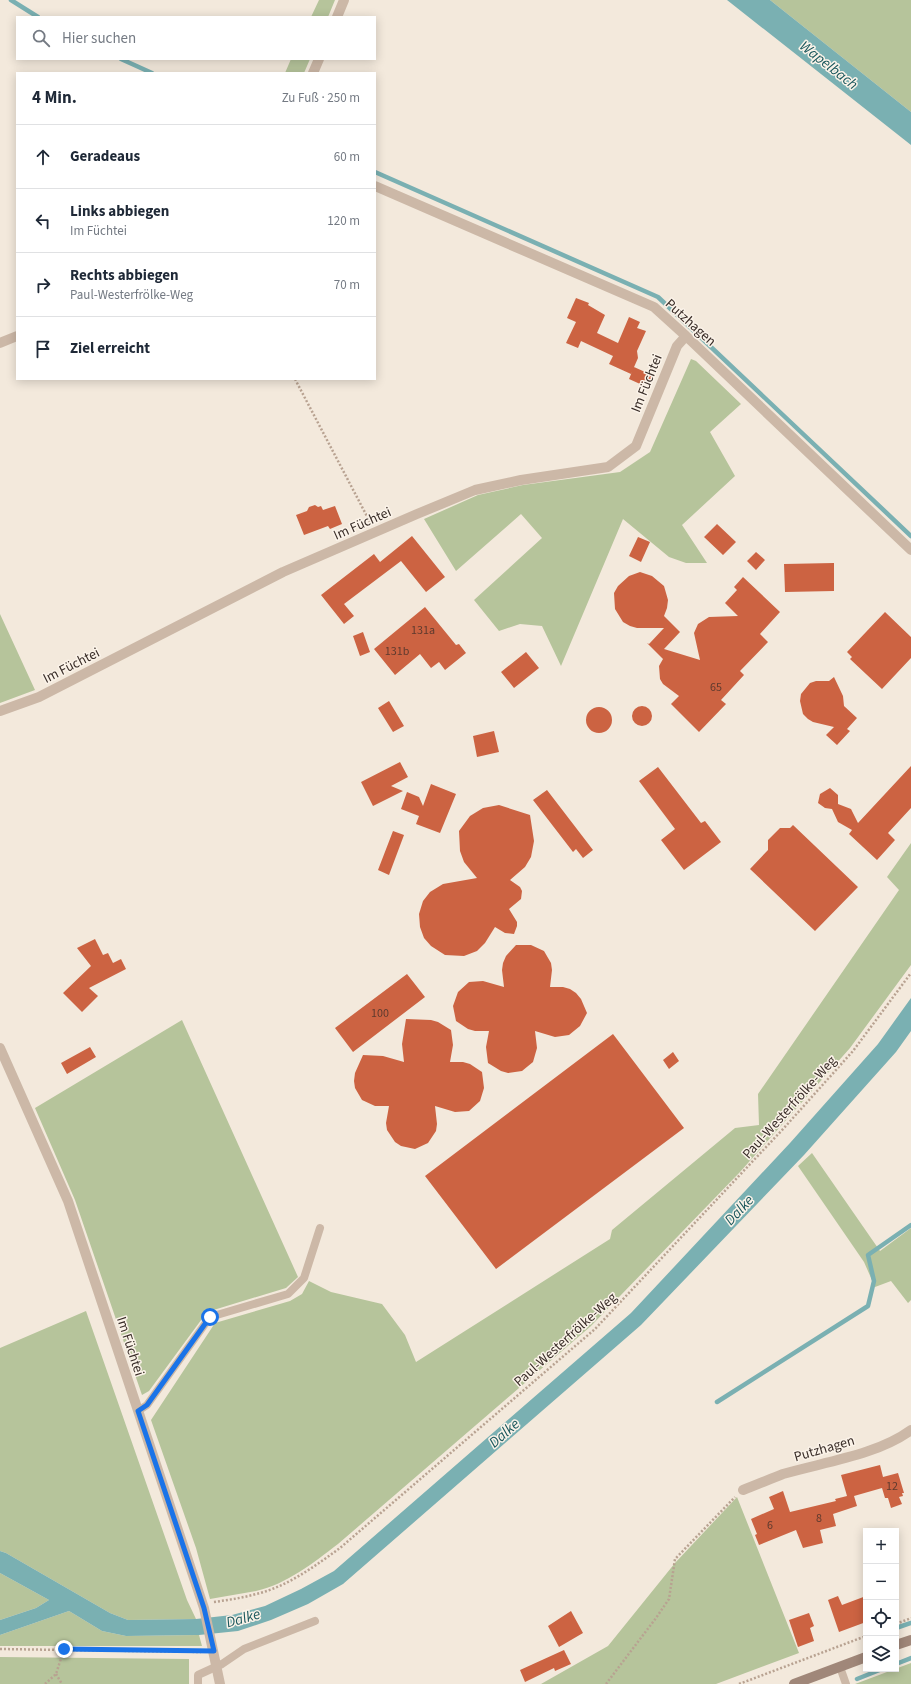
<!DOCTYPE html>
<html lang="de">
<meta charset="utf-8">
<style>
body{margin:0;font-family:"Source Sans 3",sans-serif;background:#f2f2f3;color:#1f2937}
.controls{position:absolute;right:12px;bottom:12px;display:grid;overflow:hidden;border-radius:0px;box-shadow:0 2px 10px #0003}
.controls button{width:36px;height:36px;display:grid;place-items:center;padding:0;border:0;border-bottom:1px solid #e0e1e3;background:#fff;color:#1f2937;font:20px sans-serif}
.stop{position:absolute;width:12px;height:12px;margin:-9px;border:3px solid #1a73e8;border-radius:50%;background:#fff}
.stop.end{background:#1a73e8;border-color:#fff;box-shadow:0 1px 4px #0008}
.list{margin:0;padding:0;list-style:none}
h2{display:flex;justify-content:space-between;align-items:center;height:52px;margin:0;padding:0 16px;font-size:17px}
h2 small{font-size:13px;font-weight:400;color:#747a83}
.list li{display:grid;grid-template-columns:26px 1fr auto;gap:12px;align-items:center;box-sizing:border-box;height:64px;padding:0 16px;border-top:1px solid #e0e1e3}
.list b{display:block;font-size:15px;white-space:nowrap}
.list p{margin:0;font-size:13px;white-space:nowrap;color:#747a83}
.list em{font-size:13px;font-style:normal;color:#747a83}
.icon{flex:none;width:22px;height:22px;fill:none;stroke:currentColor;stroke-width:2;stroke-linecap:round;stroke-linejoin:round}
.map{position:relative;flex:none;width:911px;height:1684px;overflow:hidden}
.search{position:absolute;background:#fff;box-shadow:0 2px 10px #0003;left:16px;top:16px;width:360px;height:44px;display:flex;align-items:center;gap:10px;box-sizing:border-box;padding:0 14px;border-radius:0px;color:#747a83;font-size:15px}
.panel{position:absolute;background:#fff;box-shadow:0 2px 10px #0003;left:16px;top:72px;width:360px;height:308px;border-radius:0px}
.map>svg:first-child{display:block}
.green{fill:#b6c49b}
.water{fill:#7ab0b2}
.lines{fill:none;stroke-linecap:round;stroke-linejoin:round}
.stream{stroke:#7ab0b2;stroke-width:4.5}
.building{fill:#cc6342}
.path{stroke:#b8a291;stroke-width:2.5;stroke-dasharray:2 2;stroke-linecap:butt}
.lane{stroke:#ccb8a7;stroke-width:8}
.street{stroke:#ccb8a7;stroke-width:10}
.secondary{stroke:#a08779;stroke-width:10}
.route{stroke:#1a73e8;stroke-width:5}
.labels{text-anchor:middle;stroke-width:3;stroke-linejoin:round;paint-order:stroke}
.number-label{font-size:12px;fill:#5e3a2e}
.street-label{font-size:14px;fill:#392d28;stroke:#fbf3e9}
.water-label{font-size:15px;font-style:italic;fill:#1b585d;stroke:#fbf3e9}
</style>
<div class="map">
<svg width="911" height="1684" viewBox="0 0 911 1684">
<rect width="100%" height="100%" fill="#f3e9dc"/>
<path class="green" d="M319,0H335L328,17H311Z
M770,0H911V112Z
M291,59H310L304,73H285Z
M691,359L696,361L741,404L710,432L735,476L682,525L707,563H686L669,557L623,519L561,666L542,626L520,624L499,631L474,600L542,538L521,514L456,571L424,519L478,495L523,485L620,472L650,452Z
M0,614L35,690L0,703Z
M911,843V965L850,1048L740,1172L591,1326L338,1544C313,1563 287,1584 256,1591C241,1594 225,1596 210,1599L196,1548L151,1420L215,1323L290,1301L302,1294L309,1281L331,1292L382,1304L405,1335L416,1362L610,1239L612,1230L735,1128L759,1125L758,1094L899,890L887,877Z
M182,1020L298,1277L286,1288L207,1312L149,1391L142,1395L75,1200L35,1108Z
M812,1153L880,1251L911,1228V1300L908,1303L891,1281L875,1287L864,1262L798,1166Z
M86,1311L187,1600L196,1619L128,1620L110,1613L6,1553L0,1551V1348Z
M737,1497L799,1653L716,1684H541L608,1646L675,1563Z
M0,1573L49,1600L36,1608L0,1620Z
M69,1611L102,1631L126,1636L199,1635L202,1646H0V1635Z
M0,1657L189,1659V1684H0Z
M911,1663V1684H855Z"/>
<path class="water" d="M727,0H770L911,112V145Z
M911,998V1031L896,1052L804,1155L641,1325L343,1584L308,1604L271,1620L238,1631L199,1635L126,1636L102,1631L69,1611L0,1635V1620L36,1608L49,1600L0,1573V1551L6,1553L110,1613L128,1620L196,1619L232,1615L265,1606L301,1589L334,1571L631,1313L790,1143L878,1044Z"/>
<g class="lines">
<path class="stream" d="M11,0L38,17
M121,59L152,73
M375,172L658,297L911,536
M717,1402L868,1306L874,1281L868,1255L911,1225
M896,1628L911,1623
M896,1664L911,1658
M857,1679L882,1669"/>
</g>
<path class="building" d="M576,298L589,303L588,305L605,315L597,333L618,343L629,317L640,322L637,328L646,331L637,351L638,358L631,374L609,364L613,356L581,341L578,348L566,343L576,322L567,318Z
M634,367L654,376L649,388L629,379Z
M315,505L318,507L321,506L323,510L335,506L342,524L330,529L328,526L304,535L296,515L307,511L309,507Z
M717,524L736,542L723,555L704,537Z
M412,536L445,577L426,592L401,561L344,604L354,616L344,624L321,595L374,554L380,562Z
M638,537L650,542L641,562L629,556Z
M756,552L765,560L756,570L747,561Z
M834,563V591L785,592L784,564Z
M640,572L652,576L664,586L668,600L667,608L664,616L680,632L664,649L700,660L694,633L698,624L709,617L738,616L725,603L737,590L734,587L743,577L780,612L760,634L768,642L740,671L744,675L721,700L726,704L699,732L671,704L679,696L663,684L660,679L659,666L663,659L647,643L649,644L664,628H637L630,626L623,622L615,609L614,593L618,586L629,576Z
M425,607L456,645L459,644L466,653L445,670L439,662L431,668L420,654L395,675L374,649Z
M885,612L911,637V658L882,689L850,659L852,657L847,652Z
M363,632L370,652L360,656L353,636Z
M526,652L539,668L514,688L501,672Z
M834,677L843,696L844,706L857,718L847,729L850,731L837,745L826,735L834,727L813,722L808,719L803,714L800,701L801,694L810,683L816,681H829Z
M389,701L404,726L393,732L378,708Z
M632 716a10 10 0 1 1 20 0a10 10 0 1 1-20 0Z
M586 720a13 13 0 1 1 26 0a13 13 0 1 1-26 0Z
M494,731L499,752L477,757L473,736Z
M400,762L408,777L391,786L403,791L373,806L361,782Z
M911,766V808L888,833L895,840L877,860L849,834L852,830L838,822L832,809L825,808L818,803L820,794L830,788L838,795V804L851,809L858,823Z
M658,767L701,823L705,821L721,842L684,870L661,840L675,829L639,781Z
M431,784L456,794L440,833L416,824L419,816L401,809L407,792L419,797L423,806Z
M547,790L593,850L583,858L576,849L573,852L533,800Z
M499,805L530,815L534,841L531,857L525,867L510,880L520,887L522,891L521,899L509,909L517,922V926L514,934L505,933L495,927L485,943L477,951L464,956L445,955L431,946L424,938L420,927L419,914L423,901L430,892L443,884L477,878L464,862L460,851L459,831L470,816L483,808Z
M793,825L858,887L815,931L750,869L768,850V840L780,828H790Z
M393,831L404,835L389,875L378,870Z
M95,939L103,955L108,953L113,963L121,959L126,969L89,988L98,996L82,1012L63,993L91,966L77,948Z
M516,945H531L544,951L551,963L552,970L550,987H563L570,989L576,993L581,999L587,1013L580,1026L569,1035L555,1037L535,1031L537,1048L533,1062L522,1071L508,1073L501,1071L488,1063L486,1047L489,1031H475L468,1029L456,1021L453,1006L458,992L469,982L483,981L504,987L502,970L503,963L506,956Z
M407,974L425,997L353,1052L335,1028Z
M406,1019L431,1020L438,1022L451,1030L453,1045L450,1062H463L470,1064L482,1072L484,1088L480,1101L469,1111L455,1112L435,1106L437,1124L436,1131L428,1143L415,1149L401,1146L395,1142L387,1130L386,1123L389,1106H375L362,1100L355,1088L354,1081L355,1073L363,1055L383,1056L404,1062L402,1044Z
M613,1034L684,1128L496,1269L425,1176Z
M90,1047L96,1057L67,1074L61,1063Z
M673,1052L679,1061L669,1069L663,1060Z
M880,1465L883,1477L898,1473L904,1493H902L903,1496L899,1497L902,1504L891,1508L888,1498H885L882,1488L854,1496L857,1506L833,1514L836,1526L820,1530L823,1543L803,1548L796,1530L759,1545L755,1535L757,1534L751,1519L774,1509L769,1497L783,1491L790,1512L836,1501L835,1499L847,1496L841,1475Z
M838,1596L842,1605L866,1596V1622L839,1632L828,1600Z
M571,1611L583,1633L559,1647L548,1626Z
M809,1613L814,1626L810,1628L814,1641L798,1647L789,1620Z
M564,1650L571,1664L555,1671L554,1668L525,1682L520,1670Z"/>
<g class="lines">
<path class="path" d="M295,379L370,522
M214,1602C228,1600 242,1598 256,1594C287,1587 315,1566 340,1548L595,1329L784,1128L853,1051L911,973
M896,1624L911,1618
M0,1649L201,1652
M56,1674L62,1684
M45,1684L56,1674L64,1649
M606,1684L656,1618L669,1599L675,1559L735,1497
M739,1684L866,1636"/>
<path class="lane" d="M138,1411L147,1405L210,1317L288,1294L304,1278L320,1228
M840,1667L846,1684
M198,1684V1675L222,1664L244,1649L315,1621"/>
<path class="street" d="M337,17L344,0
M313,73L319,59
M375,186L654,307L686,336L911,550
M0,343L17,336
M0,711L39,697L283,572L417,514L475,490L521,480L608,467L636,446L677,346L686,336
M0,1048L68,1201L204,1608L220,1684
M743,1490C756,1485 770,1479 783,1474C824,1462 877,1455 911,1430"/>
<path class="secondary" d="M896,1645L911,1640
M794,1684L866,1657"/>
</g>
<g class="lines">
<path class="route" d="M64,1649L214,1651L204,1608L138,1411L147,1405L210,1317"/>
</g>
<g class="labels">
<g class="number-label">
<text x="423" y="634">131a</text>
<text x="397" y="655">131b</text>
<text x="716" y="691">65</text>
<text x="380" y="1017">100</text>
<text x="892" y="1490">12</text>
<text x="819" y="1522">8</text>
<text x="770" y="1529">6</text>
</g>
<g class="street-label">
<text transform="translate(691 322) rotate(42)" y="5">Putzhagen</text>
<text transform="translate(646 383) rotate(-68)" y="5">Im Füchtei</text>
<text transform="translate(362 523) rotate(-24)" y="5">Im Füchtei</text>
<text transform="translate(71 665) rotate(-27)" y="5">Im Füchtei</text>
<text transform="translate(789 1107) rotate(-48)" y="5">Paul-Westerfrölke-Weg</text>
<text transform="translate(565 1339) rotate(-42)" y="5">Paul-Westerfrölke-Weg</text>
<text transform="translate(131 1346) rotate(72)" y="5">Im Füchtei</text>
<text transform="translate(824 1448) rotate(-16)" y="5">Putzhagen</text>
</g>
<g class="water-label">
<text transform="translate(829 65) rotate(38)" y="5">Wapelbach</text>
<text transform="translate(739 1210) rotate(-47)" y="5">Dalke</text>
<text transform="translate(504 1433) rotate(-41)" y="5">Dalke</text>
<text transform="translate(243 1618) rotate(-16)" y="5">Dalke</text>
</g>
</g>
</svg>
<div class="controls">
<button>+</button>
<button>−</button>
<button><svg class="icon" aria-label="locate" viewBox="0 0 24 24"><circle cx="12" cy="12" r="6"/><path d="M12 2v4M12 18v4M2 12h4M18 12h4"/></svg></button>
<button><svg class="icon" aria-label="layers" viewBox="0 0 24 24"><path d="M12 4l9 5-9 5-9-5zM3 14l9 5 9-5"/></svg></button>
</div>
<div class="stop" style="left:210px;top:1317px"></div>
<div class="stop end" style="left:64px;top:1649px"></div>
<div class="search"><svg class="icon" aria-label="search" viewBox="0 0 24 24"><circle cx="10" cy="10" r="6"/><path d="M15 15l6 6"/></svg>Hier suchen</div>
<section class="panel">
<h2>4 Min.<small>Zu Fuß · 250 m</small></h2>
<ul class="list">
<li><svg class="icon" aria-label="ahead" viewBox="0 0 24 24"><path d="M12 20V5M6 11l6-6 6 6"/></svg><div><b>Geradeaus</b></div><em>60 m</em></li>
<li><svg class="icon" aria-label="left" viewBox="0 0 24 24"><path d="M17 20v-9H6M10 6l-5 5 5 5"/></svg><div><b>Links abbiegen</b><p>Im Füchtei</p></div><em>120 m</em></li>
<li><svg class="icon" aria-label="right" viewBox="0 0 24 24"><path d="M7 20v-9h11M14 6l5 5-5 5"/></svg><div><b>Rechts abbiegen</b><p>Paul-Westerfrölke-Weg</p></div><em>70 m</em></li>
<li><svg class="icon" aria-label="arrive" viewBox="0 0 24 24"><path d="M6 21V4h12l-3 4 3 4H6"/></svg><div><b>Ziel erreicht</b></div></li>
</ul>
</section>
</div>
